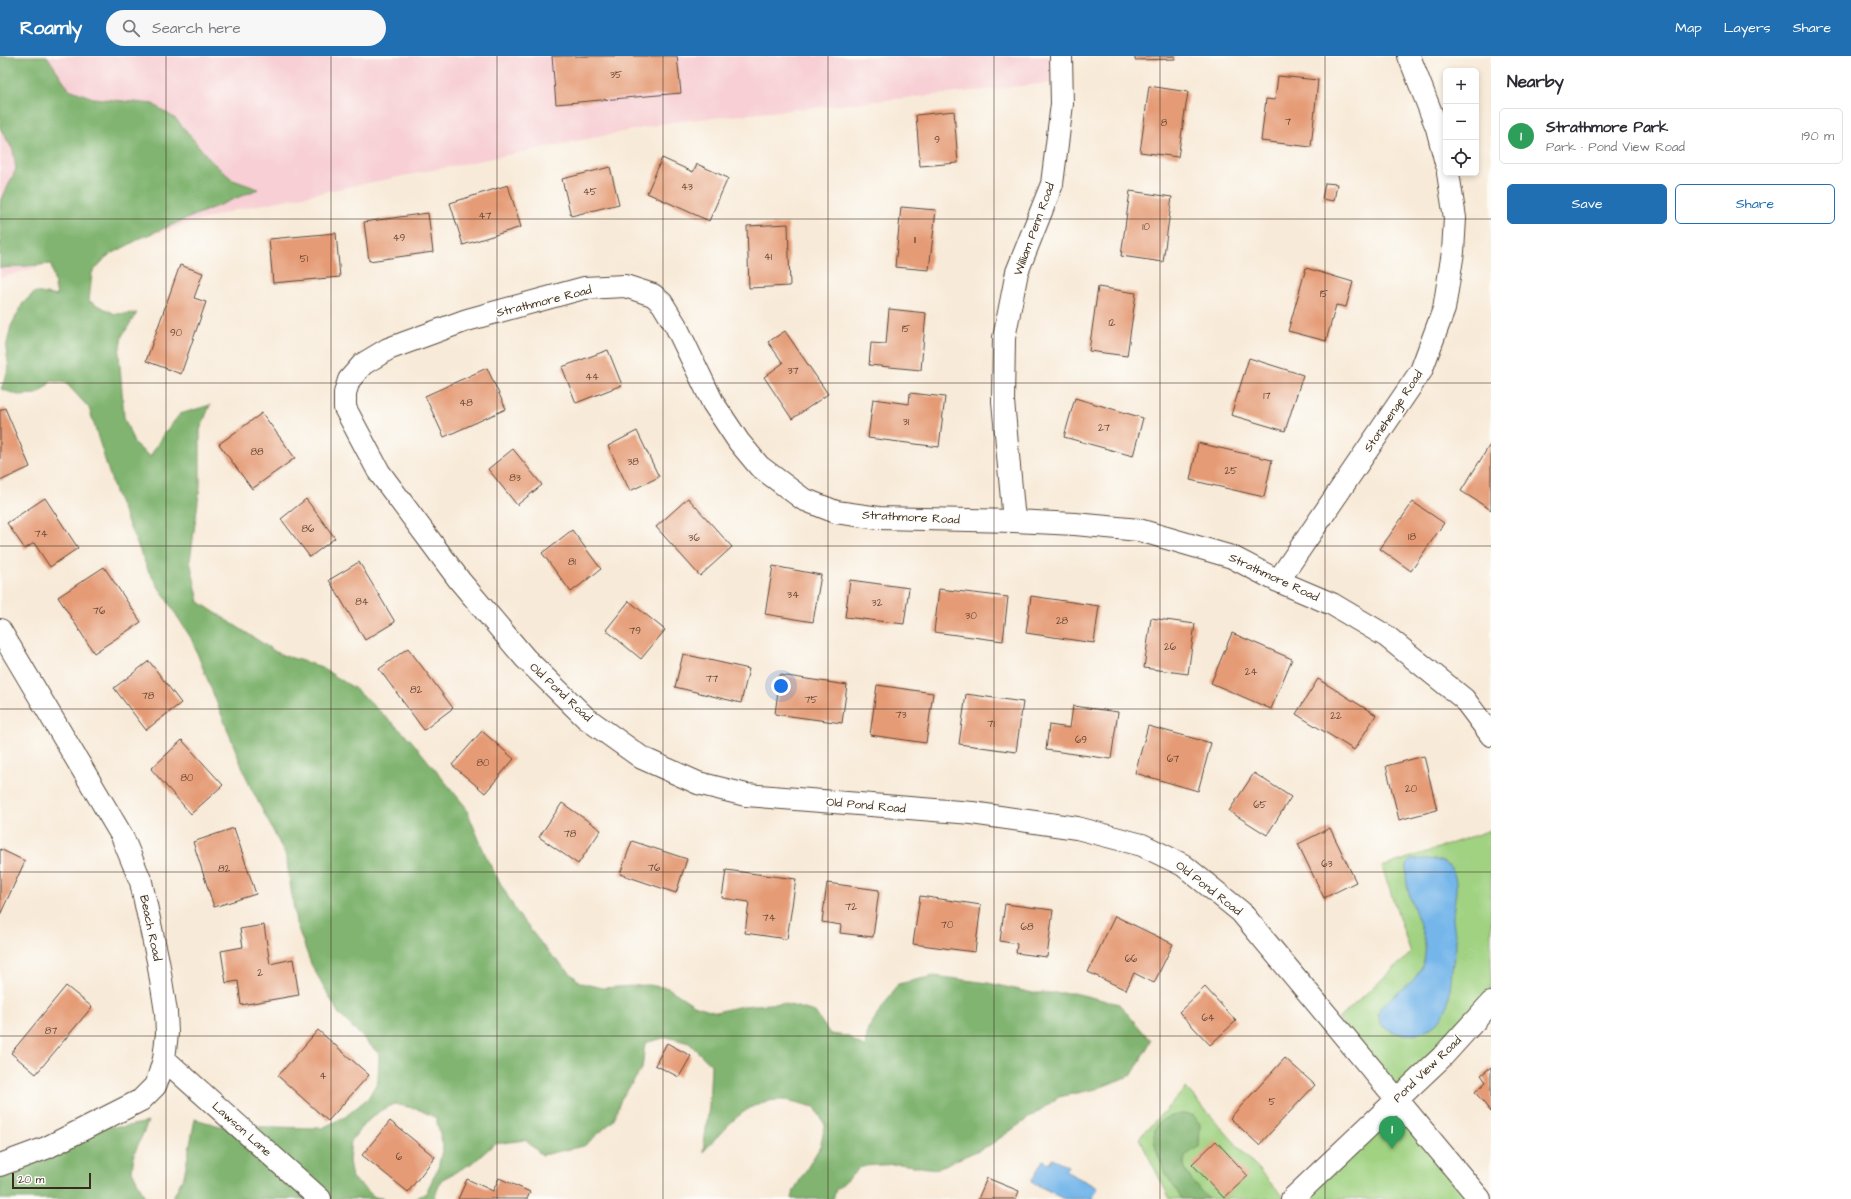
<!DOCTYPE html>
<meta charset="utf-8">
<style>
body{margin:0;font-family:"Architects Daughter",sans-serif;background:#f7f7f7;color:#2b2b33}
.controls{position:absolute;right:12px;top:12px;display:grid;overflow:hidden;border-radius:6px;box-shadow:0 2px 6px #0003}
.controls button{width:36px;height:36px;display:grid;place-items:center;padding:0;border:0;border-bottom:1px solid #e1e1e2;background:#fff;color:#2b2b33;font:20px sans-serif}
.scale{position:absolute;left:12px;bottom:10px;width:79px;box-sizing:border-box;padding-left:4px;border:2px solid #3b2a1e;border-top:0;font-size:11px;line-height:14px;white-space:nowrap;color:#3b2a1e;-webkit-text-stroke:3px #fdfcf7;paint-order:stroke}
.you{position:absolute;left:781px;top:630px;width:14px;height:14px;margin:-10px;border:3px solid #fff;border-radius:50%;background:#1a73e8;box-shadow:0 0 0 6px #1a73e833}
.badge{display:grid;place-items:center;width:26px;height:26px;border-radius:50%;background:#1f6fb2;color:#fff;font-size:13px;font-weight:700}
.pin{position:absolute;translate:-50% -33px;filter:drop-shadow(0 1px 2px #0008)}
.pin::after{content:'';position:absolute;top:21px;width:14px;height:12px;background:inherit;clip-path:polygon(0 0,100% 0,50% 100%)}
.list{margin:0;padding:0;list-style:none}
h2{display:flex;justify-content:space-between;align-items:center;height:52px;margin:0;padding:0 16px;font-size:17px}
h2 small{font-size:13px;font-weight:400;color:#7c7c81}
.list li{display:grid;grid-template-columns:26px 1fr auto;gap:12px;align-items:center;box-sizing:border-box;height:56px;margin:0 8px 8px;padding:0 8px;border:1px solid #e1e1e2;border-radius:6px}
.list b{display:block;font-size:15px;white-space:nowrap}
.list p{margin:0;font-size:13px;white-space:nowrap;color:#7c7c81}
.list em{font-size:13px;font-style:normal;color:#7c7c81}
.actions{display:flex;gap:8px;padding:12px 16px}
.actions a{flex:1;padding:9px 0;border:1px solid #1f6fb2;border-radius:6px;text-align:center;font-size:14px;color:#1f6fb2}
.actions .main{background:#1f6fb2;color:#fff}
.icon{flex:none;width:22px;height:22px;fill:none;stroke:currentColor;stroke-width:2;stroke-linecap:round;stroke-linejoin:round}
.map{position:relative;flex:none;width:1491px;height:1143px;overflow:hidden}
header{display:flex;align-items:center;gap:24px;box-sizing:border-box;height:56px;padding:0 20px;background:#1f6fb2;color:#fff}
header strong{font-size:19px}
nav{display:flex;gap:22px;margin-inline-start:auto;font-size:14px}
.search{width:280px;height:36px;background:#f7f7f7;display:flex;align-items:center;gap:10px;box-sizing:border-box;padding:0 14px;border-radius:22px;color:#7c7c81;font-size:15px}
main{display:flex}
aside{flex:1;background:#fff}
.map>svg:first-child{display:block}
.built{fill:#f7cfd4}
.green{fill:#a0d282;stroke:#6e7e50}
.forest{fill:#80b470;stroke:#5e6f47}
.water{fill:#75b6ea;stroke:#587084}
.building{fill:#e59b76}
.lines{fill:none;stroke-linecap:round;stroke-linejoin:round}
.minor-casing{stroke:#57473a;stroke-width:24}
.minor{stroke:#fff;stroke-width:22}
.grid{fill:none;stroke:#3b2a1e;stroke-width:1;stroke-opacity:0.55}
.labels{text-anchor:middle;stroke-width:3;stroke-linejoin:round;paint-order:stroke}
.number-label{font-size:10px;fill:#664634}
.street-label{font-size:12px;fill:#3b2a1e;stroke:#fdfcf7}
</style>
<header>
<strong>Roamly</strong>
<div class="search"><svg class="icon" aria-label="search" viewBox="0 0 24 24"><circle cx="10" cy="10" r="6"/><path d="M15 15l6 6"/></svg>Search here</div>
<nav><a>Map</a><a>Layers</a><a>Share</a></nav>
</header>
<main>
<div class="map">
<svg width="1491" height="1143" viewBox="0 0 1491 1143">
<rect width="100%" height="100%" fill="#fdfcf7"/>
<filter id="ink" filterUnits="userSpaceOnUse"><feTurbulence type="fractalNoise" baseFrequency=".025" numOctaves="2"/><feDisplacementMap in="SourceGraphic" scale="8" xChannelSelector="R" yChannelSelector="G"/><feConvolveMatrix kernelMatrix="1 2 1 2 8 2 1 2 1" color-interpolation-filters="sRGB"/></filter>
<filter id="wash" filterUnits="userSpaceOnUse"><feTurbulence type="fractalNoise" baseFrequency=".012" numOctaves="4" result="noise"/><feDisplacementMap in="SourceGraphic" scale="16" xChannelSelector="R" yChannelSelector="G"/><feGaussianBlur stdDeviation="0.9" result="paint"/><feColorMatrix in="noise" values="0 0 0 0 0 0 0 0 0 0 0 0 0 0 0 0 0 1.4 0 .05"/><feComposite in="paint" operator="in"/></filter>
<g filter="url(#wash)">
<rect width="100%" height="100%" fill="#f8ead8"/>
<path class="built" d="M0,0H1061V26L672,66L239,153L0,222Z"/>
<path class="green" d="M1491,774V941L1398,1035L1338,963L1411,897L1382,811Z
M1186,1032L1285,1143H1170L1139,1082Z
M1397,1042L1480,1143H1292Z"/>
<path class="forest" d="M0,0H47L69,33L93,42L153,48L177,64L212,106L233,124L258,133L143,181L106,201L92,217L89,245L115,258L137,257L122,280L119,298L124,361L134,387L150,401L162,380L180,358L210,349L200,374V431L190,505L199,546L279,598L319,610L354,632L410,683L465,750L488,805L517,857L549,897L581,927L602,932L648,929L668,932L694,949L716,956L742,950L783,947L815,956L830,978L847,980L865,992L868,973L898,928L934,920L988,927L1033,937H1074L1119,948L1151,985L1132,1019L1096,1033L1059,1041L990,1089L936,1113L899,1108L862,1110L836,1134L833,1143H792L794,1134L820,1091L825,1069L815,1051C804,1049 792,1044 781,1044C746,1043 725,1073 703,1096L709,1050L711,1009L689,987L667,981L645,987L642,1013L621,1043L613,1065L584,1090L542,1099L525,1084L494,1088L474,1106L441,1124L434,1143H415L426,1137L438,1112L443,1090L436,1062L418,1053L394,1048L380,1055L364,1068L351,1085L349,1105L352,1122L375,1141L386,1143H172L184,1120L195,1063L220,1070L322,1072L345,1061L368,1042L378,1025L379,998L339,958L311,908L296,867L286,800L249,728L191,582L149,516L115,436L89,352L66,327L52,325L37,338L18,339L1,333L9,312L6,292L11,270L23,247L35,236L57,240L51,208L0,212V147L16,113L13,94L0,72Z
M1182,1058L1193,1059L1200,1068L1199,1091C1195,1093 1188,1096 1186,1100C1177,1113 1201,1135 1209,1143H1182C1171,1127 1138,1077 1164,1063C1169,1060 1177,1059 1182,1058Z
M148,1066L134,1098L132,1115L146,1143H0V1108L95,1069L122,1071Z"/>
<path class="water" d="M1421,803C1432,803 1448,804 1453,816C1460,829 1453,847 1453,861C1453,870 1456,879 1456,889C1456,896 1453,905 1452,913C1449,940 1451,966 1421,976C1404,981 1395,978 1381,969L1378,957C1389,937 1409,934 1419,916C1441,881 1397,844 1408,806L1412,804Z
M1052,1102L1068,1110L1065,1115L1098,1132L1092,1143H1065L1031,1126L1043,1104L1049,1107Z"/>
<g id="blocks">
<path class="building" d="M552,0H677L681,37L556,48Z
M1135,0H1175V3L1135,4Z
M1278,20L1318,24L1311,91L1261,85L1266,43L1275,44Z
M1149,30L1188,36L1178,101L1140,96Z
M954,55L958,107L920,110L916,59Z
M662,102L693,116L697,108L728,122L709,165L647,137Z
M610,111L619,148L571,160L562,123Z
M1325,127L1337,128L1334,145L1322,143Z
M508,129L521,171L463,189L450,147Z
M1130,135L1172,141L1163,206L1121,200Z
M901,151L936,154L929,214L895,211Z
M428,157L433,196L369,205L364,166Z
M788,168L790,230L749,232L747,170Z
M336,177L340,221L273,227L269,183Z
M180,209L203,217L194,242L206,246L181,318L146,305Z
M1306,212L1353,226L1346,251L1336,249L1326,285L1288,275Z
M1098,231L1136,237L1127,300L1089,295Z
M889,253L926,257L921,314L869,309L871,287L886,288Z
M785,275L828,338L792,363L764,321L783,307L768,286Z
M608,294L622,329L576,347L562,311Z
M1249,302L1303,319L1285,375L1231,359Z
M487,312L506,353L444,381L425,340Z
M910,337L945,341L939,391L868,382L873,343L909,348Z
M1075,342L1143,362L1133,400L1064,381Z
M5,352L30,411L0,425V354Z
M262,357L295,402L252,433L219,388Z
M637,375L659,421L630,435L608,390Z
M1198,387L1272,404L1264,441L1190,424Z
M1491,387V454L1461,435Z
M513,393L542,429L517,449L488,413Z
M45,442L78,492L50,511L34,487L25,493L7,467Z
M688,442L732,491L700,520L656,471Z
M306,443L335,482L310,501L281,463Z
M1413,446L1444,467L1411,515L1380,493Z
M572,474L601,513L571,536L542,497Z
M359,506L395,566L365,584L329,524Z
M773,510L821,519L813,566L765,558Z
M104,511L141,566L94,597L58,541Z
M850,524L909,532L904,568L845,561Z
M939,533L1008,541L1003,585L934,576Z
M1031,540L1099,550L1094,587L1026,577Z
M629,545L665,574L641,603L606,574Z
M1151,562L1195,568L1188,618L1144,612Z
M1232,577L1292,603L1271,653L1211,627Z
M408,592L453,652L424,674L379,613Z
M683,598L749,613L741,647L675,631Z
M149,605L181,647L146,674L114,632Z
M780,619L847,629L842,667L775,658Z
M1318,623L1376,659L1354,694L1296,658Z
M877,629L933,637L926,687L870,679Z
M966,638L1023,646L1016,696L959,688Z
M1073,650L1118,656L1111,703L1046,694L1049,669L1070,672Z
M1148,670L1211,687L1198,735L1135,717Z
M482,675L514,703L485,737L452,709Z
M182,684L223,729L191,758L151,713Z
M1424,700L1437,754L1399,764L1386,710Z
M1254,717L1291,741L1267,779L1229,755Z
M562,747L601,774L578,808L539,781Z
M234,772L256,838L214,851L193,786Z
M1330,772L1356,826L1324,842L1298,788Z
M632,785L687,803L676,837L620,818Z
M0,793L25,805L0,859Z
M726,814L796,823L787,883L745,877L749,846L722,842Z
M827,827L879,834L873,881L840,877L841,869L822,866Z
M920,840L981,849L975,896L913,888Z
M1005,848L1053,854L1047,901L1016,897L1017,888L1000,885Z
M1115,860L1173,888L1154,927L1134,917L1126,934L1088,916Z
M264,869L270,908L293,903L299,939L241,949L238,925L226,927L221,895L243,891L240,873Z
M66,930L92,951L36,1018L11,997Z
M1205,931L1236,965L1210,989L1179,956Z
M318,974L369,1019L328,1065L278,1020Z
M667,987L691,1000L679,1021L655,1009Z
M1285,1002L1315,1029L1259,1089L1230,1062Z
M1491,1011V1056L1475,1036L1486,1026L1481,1019Z
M390,1065L435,1101L408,1136L362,1099Z
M1216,1085L1248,1120L1224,1142L1192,1108Z
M499,1122L530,1136L527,1143H458L467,1123L493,1135Z
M987,1122L1019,1135L1016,1143H978Z"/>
</g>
</g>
<g filter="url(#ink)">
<use href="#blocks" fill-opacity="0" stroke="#57473a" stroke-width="1"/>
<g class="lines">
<g class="minor-casing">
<path id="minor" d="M1409,0L1437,72L1446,107
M1014,465L1003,345L1004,282L1017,216L1052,128L1062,48L1061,0
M1278,525L1421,315L1444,253L1453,196L1455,162L1448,117
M0,574L122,780L141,826L158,905L166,956L167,977L164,1003L159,1020L155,1030L141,1044L46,1092L0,1109
M164,1003L320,1143
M1292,1143L1442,1001L1491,947
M1480,1143L1241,856L1183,809L1142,789L1077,772L972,757L746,739L698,727L642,702L586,662L525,602L460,525L379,416L345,352V337L349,324L363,308L388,293L467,264L584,232L625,230L653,239L662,247L676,270L713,347L739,386L759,410L803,443L836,456L879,462L1014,465L1075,468L1139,474L1232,501L1278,525L1332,548L1386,580L1464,643L1491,679"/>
</g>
<use href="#minor" class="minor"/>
</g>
</g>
<path class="grid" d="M166,0V1143M331,0V1143M497,0V1143M663,0V1143M828,0V1143M994,0V1143M1160,0V1143M1325,0V1143M0,163H1491M0,327H1491M0,490H1491M0,653H1491M0,816H1491M0,980H1491"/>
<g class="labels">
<g class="number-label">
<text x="616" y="22">35</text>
<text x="1288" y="69">7</text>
<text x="1164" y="70">8</text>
<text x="937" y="87">9</text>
<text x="687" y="134">43</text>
<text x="590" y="139">45</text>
<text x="485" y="163">47</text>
<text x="1146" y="174">10</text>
<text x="399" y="185">49</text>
<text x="915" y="187">11</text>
<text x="768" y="204">41</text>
<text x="304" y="206">51</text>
<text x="1324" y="241">15</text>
<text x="1112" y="270">12</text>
<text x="906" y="276">15</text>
<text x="176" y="280">90</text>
<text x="793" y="318">37</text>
<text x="592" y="324">44</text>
<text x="1267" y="343">17</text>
<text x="466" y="350">48</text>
<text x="906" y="369">31</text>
<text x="1104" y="375">27</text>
<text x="257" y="399">88</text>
<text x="633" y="409">38</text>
<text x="1231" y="418">25</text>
<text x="515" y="425">83</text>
<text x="308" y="476">86</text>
<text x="41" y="481">74</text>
<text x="1412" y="484">18</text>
<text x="694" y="485">36</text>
<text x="572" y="509">81</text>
<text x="793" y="542">34</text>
<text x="362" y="549">84</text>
<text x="877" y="550">32</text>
<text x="99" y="558">76</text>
<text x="971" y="563">30</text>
<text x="1062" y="568">28</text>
<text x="635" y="578">79</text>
<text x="1170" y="594">26</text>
<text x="1251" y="619">24</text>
<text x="712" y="626">77</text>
<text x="416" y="637">82</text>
<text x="148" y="643">78</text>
<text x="811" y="647">75</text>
<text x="901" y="662">73</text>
<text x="1336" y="663">22</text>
<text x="991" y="671">71</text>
<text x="1081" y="687">69</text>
<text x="1173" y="706">67</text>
<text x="483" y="710">80</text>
<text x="187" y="725">80</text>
<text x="1411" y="736">20</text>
<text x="1260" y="752">65</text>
<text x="570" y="781">78</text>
<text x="1327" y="811">63</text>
<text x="654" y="815">76</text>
<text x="224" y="816">82</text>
<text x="851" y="854">72</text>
<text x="769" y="865">74</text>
<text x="947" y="872">70</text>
<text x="1027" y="874">68</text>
<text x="1131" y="906">66</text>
<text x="260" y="920">2</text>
<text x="1208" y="965">64</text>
<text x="51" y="978">87</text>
<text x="323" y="1023">4</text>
<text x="1272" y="1049">5</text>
<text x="399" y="1104">6</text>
</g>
<g class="street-label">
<text transform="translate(1034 173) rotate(-70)" y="4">William Penn Road</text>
<text transform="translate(544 245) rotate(-14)" y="4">Strathmore Road</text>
<text transform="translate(1393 355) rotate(-56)" y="4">Stonehenge Road</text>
<text transform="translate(911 461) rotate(3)" y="4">Strathmore Road</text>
<text transform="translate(1274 521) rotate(25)" y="4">Strathmore Road</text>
<text transform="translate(561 636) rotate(43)" y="4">Old Pond Road</text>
<text transform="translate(866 749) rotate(5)" y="4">Old Pond Road</text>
<text transform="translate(1209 832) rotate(38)" y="4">Old Pond Road</text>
<text transform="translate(151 872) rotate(78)" y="4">Beach Road</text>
<text transform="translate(1427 1013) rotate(-44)" y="4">Pond View Road</text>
<text transform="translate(242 1073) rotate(42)" y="4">Lawson Lane</text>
</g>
</g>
</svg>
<div class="controls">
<button>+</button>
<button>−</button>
<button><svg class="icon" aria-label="locate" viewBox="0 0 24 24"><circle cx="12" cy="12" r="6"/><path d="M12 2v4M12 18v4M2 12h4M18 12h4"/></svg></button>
</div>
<div class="scale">20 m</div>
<div class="you"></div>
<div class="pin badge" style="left:1392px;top:1093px;background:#2e9e5b">1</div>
</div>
<aside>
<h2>Nearby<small></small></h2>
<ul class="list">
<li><span class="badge" style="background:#2e9e5b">1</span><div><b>Strathmore Park</b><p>Park · Pond View Road</p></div><em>190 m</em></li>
</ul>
<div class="actions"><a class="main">Save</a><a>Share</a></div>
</aside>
</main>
